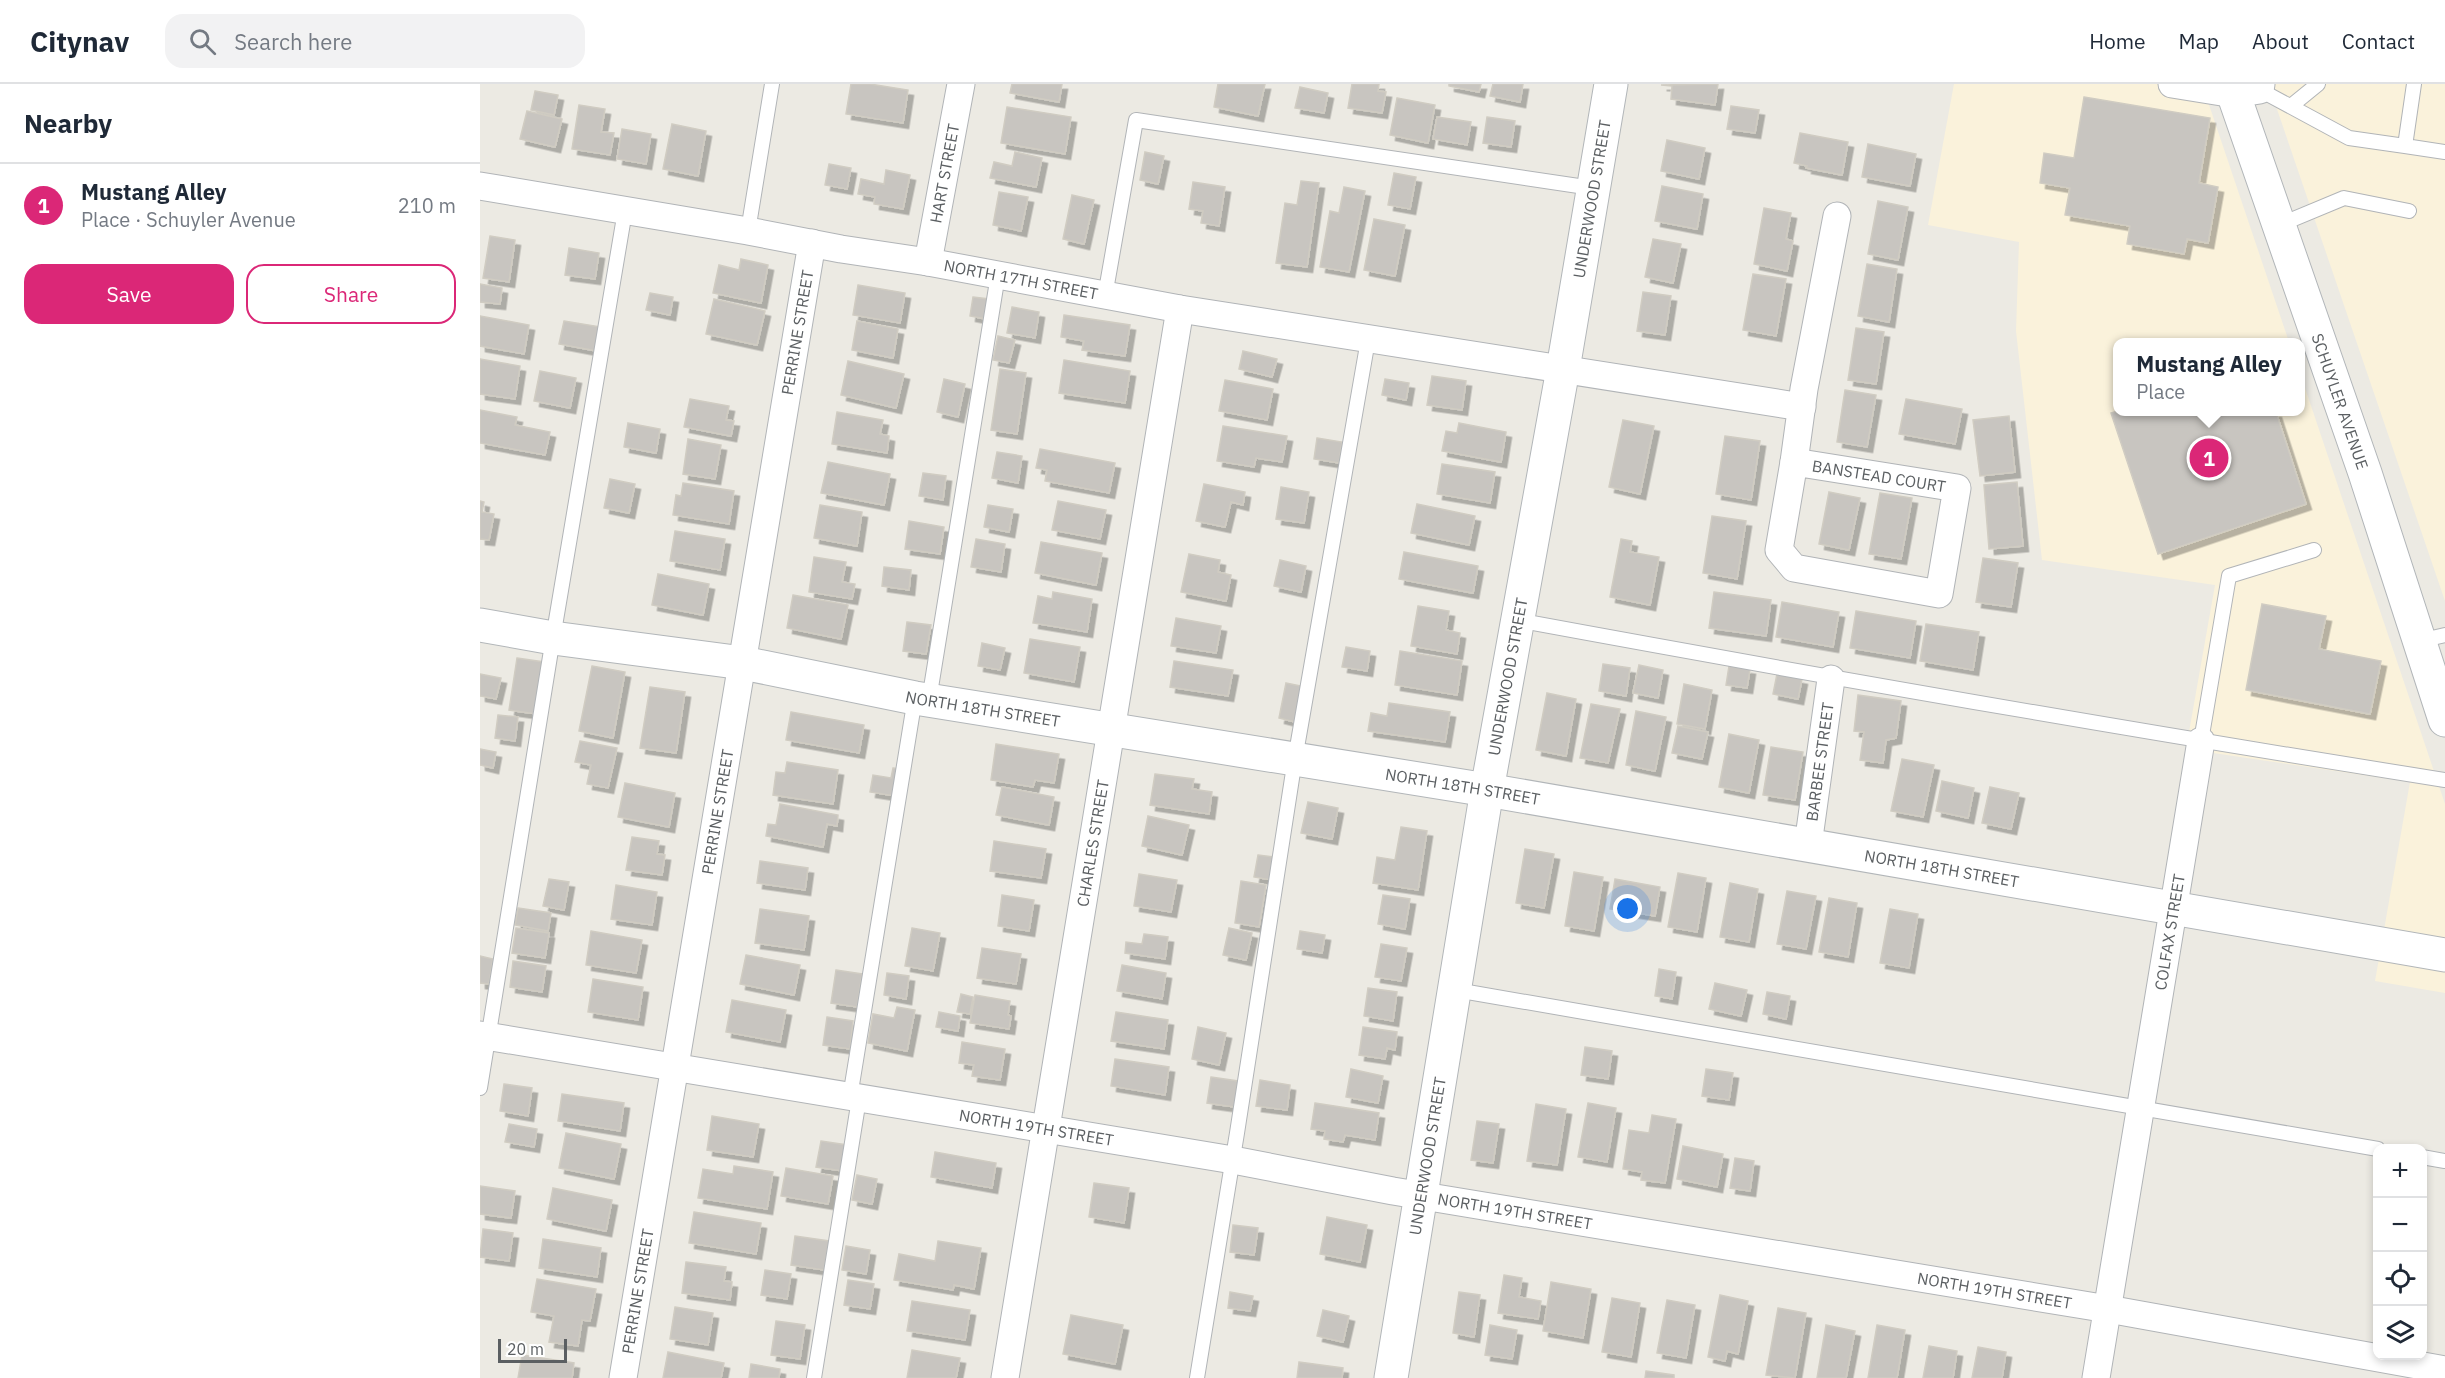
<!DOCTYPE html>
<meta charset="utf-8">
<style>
body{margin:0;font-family:"IBM Plex Sans",sans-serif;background:#f2f2f3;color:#1f2937}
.controls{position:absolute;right:18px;bottom:18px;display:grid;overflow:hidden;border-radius:12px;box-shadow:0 3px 9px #0003}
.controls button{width:54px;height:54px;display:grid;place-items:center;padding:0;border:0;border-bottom:2px solid #e0e1e3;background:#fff;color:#1f2937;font:30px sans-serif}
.scale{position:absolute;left:18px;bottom:15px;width:69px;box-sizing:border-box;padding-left:6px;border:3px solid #5b5f62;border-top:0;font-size:16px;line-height:21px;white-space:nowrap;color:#5b5f62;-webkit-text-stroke:4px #fff;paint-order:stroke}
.you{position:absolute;left:1148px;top:825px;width:21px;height:21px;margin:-15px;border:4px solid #fff;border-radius:50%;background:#1a73e8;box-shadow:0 0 0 9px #1a73e833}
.badge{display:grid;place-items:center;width:39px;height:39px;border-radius:50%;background:#db2777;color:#fff;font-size:20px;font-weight:700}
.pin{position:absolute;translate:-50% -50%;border:3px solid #fff;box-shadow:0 2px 6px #0006}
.popup{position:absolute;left:1633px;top:254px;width:192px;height:78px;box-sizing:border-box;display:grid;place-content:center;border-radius:12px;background:#fff;filter:drop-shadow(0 2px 4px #0005);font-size:20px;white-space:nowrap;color:#747a83}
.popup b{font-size:22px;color:#1f2937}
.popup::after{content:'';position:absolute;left:50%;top:100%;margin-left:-12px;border:12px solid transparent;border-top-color:#fff}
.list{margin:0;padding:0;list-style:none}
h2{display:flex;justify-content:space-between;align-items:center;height:78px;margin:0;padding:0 24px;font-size:26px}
h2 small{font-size:20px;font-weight:400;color:#747a83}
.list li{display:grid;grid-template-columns:39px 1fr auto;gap:18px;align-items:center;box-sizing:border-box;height:84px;padding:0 24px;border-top:2px solid #e0e1e3}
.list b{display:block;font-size:22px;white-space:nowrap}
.list p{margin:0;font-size:20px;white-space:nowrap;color:#747a83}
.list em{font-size:20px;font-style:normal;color:#747a83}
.actions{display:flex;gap:12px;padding:18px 24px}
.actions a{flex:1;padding:14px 0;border:2px solid #db2777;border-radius:18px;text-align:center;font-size:21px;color:#db2777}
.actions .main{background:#db2777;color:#fff}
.icon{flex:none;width:33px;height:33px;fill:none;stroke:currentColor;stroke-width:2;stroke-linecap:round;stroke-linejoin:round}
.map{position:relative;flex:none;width:1965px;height:1294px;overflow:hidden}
header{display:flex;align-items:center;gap:36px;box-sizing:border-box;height:84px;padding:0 30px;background:#fff;border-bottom:2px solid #e0e1e3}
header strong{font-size:28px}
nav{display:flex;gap:33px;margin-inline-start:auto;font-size:21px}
.search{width:420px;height:54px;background:#f2f2f3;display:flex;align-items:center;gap:15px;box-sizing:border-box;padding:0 21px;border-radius:18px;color:#747a83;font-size:22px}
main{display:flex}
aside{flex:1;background:#fff}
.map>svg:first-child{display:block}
.commercial{fill:#faf2db}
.building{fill:#c8c5c0;stroke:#d0ccc2;stroke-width:1.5;filter:url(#shadow)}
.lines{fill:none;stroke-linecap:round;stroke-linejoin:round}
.lane-casing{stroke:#b1b4b7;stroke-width:16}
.street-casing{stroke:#b1b4b7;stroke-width:29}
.secondary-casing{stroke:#b2b6b9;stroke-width:35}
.lane{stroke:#fff;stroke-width:14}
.street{stroke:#fff;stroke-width:27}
.secondary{stroke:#fff;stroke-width:33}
.labels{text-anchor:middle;stroke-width:4.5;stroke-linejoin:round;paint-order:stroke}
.street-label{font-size:16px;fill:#5b5f62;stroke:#fff}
</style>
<header>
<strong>Citynav</strong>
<div class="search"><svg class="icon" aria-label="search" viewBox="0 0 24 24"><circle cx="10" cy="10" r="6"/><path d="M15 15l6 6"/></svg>Search here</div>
<nav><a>Home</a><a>Map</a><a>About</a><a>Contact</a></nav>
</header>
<main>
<aside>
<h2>Nearby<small></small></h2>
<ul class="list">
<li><span class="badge">1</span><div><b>Mustang Alley</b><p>Place · Schuyler Avenue</p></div><em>210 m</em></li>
</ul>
<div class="actions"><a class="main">Save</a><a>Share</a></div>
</aside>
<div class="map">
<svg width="1965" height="1294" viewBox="0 0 1965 1294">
<defs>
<filter id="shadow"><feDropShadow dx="5.5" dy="5.5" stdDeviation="0" flood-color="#0004"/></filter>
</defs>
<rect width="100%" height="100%" fill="#eceae3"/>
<path class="commercial" d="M1474,0H1722L1809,258H1638V328H1820L1821,292L1965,720V909L1895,897L1930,698L1706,665L1735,501L1562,476L1536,247L1539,158L1448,141Z
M1788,0H1965V517L1799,31Z"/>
<path class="building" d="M371,0H390L428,6L423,39L366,30Z
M532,0H582L579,18L530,9Z
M738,0H785L778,32L734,23Z
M872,0H899L898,7L906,8L902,29L868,24Z
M969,0H1001L999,8L969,2Z
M1013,0H1043L1040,18L1010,12Z
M1238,0L1235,21L1191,15L1192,2L1181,1Z
M820,3L848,9L844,29L815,24Z
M55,7L78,11L74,31L51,26Z
M1604,13L1730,34L1719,99L1738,103L1728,159L1707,155L1704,170L1647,160L1650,142L1585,131L1590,104L1560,99L1564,69L1594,74Z
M917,14L955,21L948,59L910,51Z
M99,21L125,25L121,48L134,49L130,71L92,65Z
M1251,22L1279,26L1275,49L1247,45Z
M527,23L591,33L585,70L521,59Z
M47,27L82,35L75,63L40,55Z
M957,33L991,38L987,61L953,55Z
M1007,33L1035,37L1031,63L1003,59Z
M192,40L226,47L218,92L183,85Z
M142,45L171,50L166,80L137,75Z
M1320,49L1368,58L1362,91L1326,84L1327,82L1314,79Z
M1187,56L1225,64L1219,95L1181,87Z
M1388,60L1436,70L1430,102L1382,93Z
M535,68L562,74L556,103L510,94L514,78L532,82Z
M665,68L684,72L678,100L660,96Z
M349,80L371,84L367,105L345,101Z
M406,86L430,91L423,125L394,120L395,113L378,110L381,95L404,100Z
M914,89L936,93L930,125L908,121Z
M821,97L839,99L827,183L796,179L805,119L817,121Z
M713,98L745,103L739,142L721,139L723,127L709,125Z
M1182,102L1223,110L1217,145L1175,137Z
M864,103L885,107L869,188L840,183L850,127L859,129Z
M519,108L548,113L541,147L513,141Z
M592,111L614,116L604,160L583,155Z
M1398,117L1428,123L1418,176L1388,170Z
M1284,124L1311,129L1306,155L1313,157L1307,187L1274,180Z
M894,135L925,141L915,192L884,186Z
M10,152L35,156L29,198L3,194Z
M1173,155L1201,160L1193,199L1165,193Z
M89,164L119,169L115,195L85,191Z
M261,175L288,181L281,219L233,209L239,181L259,186Z
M1387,180L1417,185L1409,238L1378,232Z
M1273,190L1306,195L1296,252L1263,246Z
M0,200L22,204L20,220L0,218Z
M378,201L425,209L420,239L373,231Z
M1163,208L1191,212L1185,251L1157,247Z
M170,209L193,213L190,231L166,226Z
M493,213L509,215L506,235L490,232Z
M234,215L285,227L277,261L226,250Z
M532,223L559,228L555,254L527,249Z
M584,231L650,241L645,272L602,266L604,257L581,253Z
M0,232L49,241L44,270L0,262Z
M84,237L121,243L117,267L79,260Z
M377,237L418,245L413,274L372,266Z
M1376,244L1404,248L1396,300L1368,296Z
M518,252L535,256L529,279L513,276Z
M763,267L797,275L792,293L759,285Z
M0,275L40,282L35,315L0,310Z
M584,276L650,287L645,319L579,309Z
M368,277L424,290L416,324L361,311Z
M520,285L546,289L537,350L511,346Z
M60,287L96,294L90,324L54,317Z
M952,292L986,297L982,326L947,321Z
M464,295L485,300L478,333L457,328Z
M905,295L929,299L926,316L902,311Z
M745,296L793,305L787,336L739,327Z
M1365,306L1396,311L1387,363L1357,358Z
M210,315L249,322L246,336L254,337L251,352L204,343Z
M1426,315L1482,325L1475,360L1419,350Z
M0,326L37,333L35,341L70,348L65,371L0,359Z
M1638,327L1796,328L1826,420L1678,470L1631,329Z
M357,328L403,336L400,350L409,352L407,369L352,360Z
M1529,332L1535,388L1500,392L1493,336Z
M1143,336L1174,342L1160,410L1129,403Z
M148,339L180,345L176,369L144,363Z
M979,339L1026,348L1021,378L962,367L966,347L977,349Z
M743,342L807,352L802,378L776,374L774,383L737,377Z
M1245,352L1280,357L1271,416L1236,410Z
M837,354L862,358L859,379L834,375Z
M208,355L241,361L235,395L203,390Z
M560,365L635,379L629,409L565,397L567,386L556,384Z
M517,368L542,372L538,399L512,394Z
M348,378L410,390L404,421L341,409Z
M962,380L1015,388L1010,419L957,410Z
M443,389L466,392L463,416L439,412Z
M130,395L155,400L149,429L124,424Z
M1537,398L1543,462L1509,465L1504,401Z
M203,399L254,407L249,440L193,431L196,411L201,412Z
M724,400L765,408L763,421L751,418L745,443L716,437Z
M801,403L829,408L824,439L796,435Z
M1349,408L1380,414L1369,466L1339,460Z
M1400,409L1432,414L1421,475L1389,470Z
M0,417L4,418L2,428L14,430L9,456L0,455Z
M578,417L626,426L620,455L572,446Z
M937,420L995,432L989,461L931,449Z
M340,421L382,428L377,462L334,454Z
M508,421L533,425L529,448L504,443Z
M1232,432L1266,437L1257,495L1223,489Z
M429,437L464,443L460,470L425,465Z
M195,447L245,455L240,486L190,477Z
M496,455L525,460L521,488L491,483Z
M1141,455L1152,457L1150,468L1179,473L1170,521L1130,513Z
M561,458L622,469L616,501L555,489Z
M924,468L998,482L993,509L919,495Z
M709,470L740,476L738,488L751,491L746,517L701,508Z
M334,473L366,478L362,498L375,500L372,515L329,508Z
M1503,474L1538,479L1531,523L1496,518Z
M800,476L826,482L821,508L794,502Z
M404,483L431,486L429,506L402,502Z
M178,490L229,500L223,531L172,521Z
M573,508L612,515L607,548L553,539L558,512L572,515Z
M1234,508L1291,516L1286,552L1229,544Z
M313,511L368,521L361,555L307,544Z
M1302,518L1359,528L1353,563L1296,553Z
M1782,520L1846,532L1839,565L1901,577L1890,630L1766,606Z
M938,522L969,527L966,546L980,549L977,570L931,562Z
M1376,527L1436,537L1430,574L1370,564Z
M696,534L741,542L736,569L691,562Z
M427,538L451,541L446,570L423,567Z
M1446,540L1499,548L1493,586L1440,577Z
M550,555L600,563L594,598L544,589Z
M502,559L525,564L520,586L498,582Z
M866,563L890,567L887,587L862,583Z
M920,567L982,577L977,611L915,601Z
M37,574L64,578L56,630L29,626Z
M694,577L753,586L748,612L690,603Z
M1123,580L1150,584L1146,612L1119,607Z
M1159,581L1183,586L1178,614L1153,609Z
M112,582L145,588L133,654L99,647Z
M1249,582L1270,585L1267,604L1246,601Z
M0,590L21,594L16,615L0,612Z
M1297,590L1322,595L1318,615L1293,610Z
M806,599L826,603L819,639L799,634Z
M1204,600L1232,606L1225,645L1197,640Z
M170,603L205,608L196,669L160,664Z
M1067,609L1096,615L1086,672L1056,666Z
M1378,611L1421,617L1416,654L1406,656L1403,679L1380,676L1384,648L1374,647Z
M909,619L970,628L965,658L888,647L891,629L907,632Z
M1111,620L1140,625L1128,679L1100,674Z
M1156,627L1186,633L1175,687L1146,681Z
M311,628L384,641L379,669L306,656Z
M18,631L38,633L35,657L15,654Z
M1198,642L1228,648L1222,675L1192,669Z
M1249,650L1279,656L1269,709L1239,703Z
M100,657L137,664L128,704L107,700L111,681L95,678Z
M516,660L579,670L574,699L555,696L553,703L511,696Z
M1291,663L1323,668L1315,716L1283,711Z
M0,665L16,668L13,684L0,681Z
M1422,675L1454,681L1443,733L1411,727Z
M307,678L358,686L353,720L293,711L296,688L305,689Z
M413,684L420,685L415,712L390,708L393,691L411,694Z
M675,690L714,695L712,705L732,708L729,730L670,721Z
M1462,697L1494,704L1488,734L1456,727Z
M145,699L195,709L189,743L138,733Z
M522,703L574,713L569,741L516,731Z
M1510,703L1539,709L1531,745L1502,739Z
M828,718L858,724L852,755L821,749Z
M300,720L358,731L357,742L347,740L343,763L286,752L288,740L296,741Z
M668,732L709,741L702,771L662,762Z
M921,743L947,747L938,806L893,799L897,773L915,776Z
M152,753L179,757L177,770L185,771L182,791L146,786Z
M514,757L566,765L561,794L510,787Z
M1045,765L1074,770L1064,824L1036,819Z
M778,771L794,773L791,796L774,793Z
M280,777L328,784L325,806L277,799Z
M1094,788L1123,793L1114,847L1085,842Z
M1198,789L1226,794L1217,848L1188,843Z
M659,790L697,796L691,828L654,822Z
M69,795L89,798L84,826L63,822Z
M1135,795L1180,803L1175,832L1130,825Z
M761,797L786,801L779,843L755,839Z
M1250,799L1278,805L1269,858L1240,853Z
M136,801L177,808L172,841L131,835Z
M1307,807L1336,812L1326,865L1297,860Z
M522,811L554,816L549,847L518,842Z
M903,811L930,815L925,845L898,840Z
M1349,814L1377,819L1368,873L1339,868Z
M38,824L71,829L68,847L35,841Z
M280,825L329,832L324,866L275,859Z
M1410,825L1438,830L1429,884L1400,879Z
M36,844L69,849L65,874L32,869Z
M432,844L460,849L453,887L425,882Z
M749,844L772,849L766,876L743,871Z
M111,847L162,856L156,889L106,881Z
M820,847L845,851L842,869L817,865Z
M664,850L688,853L685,875L645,869L646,858L662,860Z
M901,860L927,864L921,897L895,893Z
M502,864L541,870L536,900L497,894Z
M266,871L320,881L314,911L260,900Z
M0,872L13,875L9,900L0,899Z
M33,877L66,882L62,908L30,903Z
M642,881L686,889L682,915L637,907Z
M1179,885L1196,888L1192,915L1175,912Z
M356,886L382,890L377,923L351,919Z
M407,889L429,892L426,915L404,911Z
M113,895L163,903L158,936L108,928Z
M1235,899L1267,906L1261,932L1229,925Z
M888,904L917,908L913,937L884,932Z
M1287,908L1310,912L1306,935L1283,930Z
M481,910L493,913L490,930L477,928Z
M495,911L530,917L528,931L531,932L529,945L490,939Z
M252,916L306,926L300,958L246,948Z
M417,923L435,926L427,967L388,959L393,930L414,934Z
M459,928L480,932L478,947L456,943Z
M636,928L688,936L684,965L631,957Z
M347,933L373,937L370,965L343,961Z
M718,943L746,949L739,981L712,975Z
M883,943L917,948L915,966L907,964L905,975L879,971Z
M482,958L525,965L520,996L492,992L494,981L479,979Z
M1105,963L1132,967L1128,995L1101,991Z
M635,975L689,983L685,1011L631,1002Z
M871,985L903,992L898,1019L866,1013Z
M1226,985L1253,989L1249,1016L1222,1012Z
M731,993L758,997L754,1023L727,1019Z
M780,996L810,1001L807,1026L776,1022Z
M24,1000L52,1004L48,1032L20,1027Z
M82,1010L144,1019L140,1047L78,1037Z
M835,1019L899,1029L895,1056L865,1051L863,1058L844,1055L845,1047L831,1045Z
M1108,1019L1136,1024L1127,1078L1098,1073Z
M1056,1020L1086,1025L1077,1081L1047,1077Z
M1172,1031L1196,1035L1185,1099L1161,1096L1162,1088L1143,1085L1149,1046L1169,1049Z
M232,1032L279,1040L273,1073L227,1066Z
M997,1037L1019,1040L1013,1079L991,1076Z
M29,1040L57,1045L54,1063L25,1058Z
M86,1049L141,1060L134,1095L79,1084Z
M341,1057L367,1061L363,1087L336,1083Z
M1203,1062L1243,1070L1237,1103L1197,1095Z
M455,1068L516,1079L512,1104L451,1093Z
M1255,1074L1274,1077L1270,1107L1250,1104Z
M254,1082L293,1088L287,1125L218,1114L223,1085L253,1090Z
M306,1084L353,1092L348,1120L301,1112Z
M377,1091L397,1095L392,1120L372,1116Z
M614,1099L649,1104L644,1139L609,1133Z
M0,1102L35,1107L31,1134L0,1130Z
M73,1104L132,1116L126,1147L67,1135Z
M214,1128L281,1139L276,1170L209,1159Z
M847,1133L887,1141L880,1178L840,1170Z
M753,1141L778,1144L774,1171L750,1168Z
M3,1145L33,1149L29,1177L0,1173Z
M315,1152L349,1157L344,1186L311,1181Z
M63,1155L121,1164L117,1193L59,1184Z
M458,1157L501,1164L494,1205L474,1201L473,1206L414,1196L419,1170L455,1177Z
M366,1162L390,1166L386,1190L362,1186Z
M206,1178L246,1183L244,1197L252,1198L250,1216L202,1209Z
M285,1186L311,1190L307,1215L281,1211Z
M1024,1191L1042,1194L1039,1213L1061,1217L1058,1235L1018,1229Z
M57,1195L116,1205L110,1237L102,1236L98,1262L69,1258L74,1232L51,1228Z
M368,1196L394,1200L390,1225L364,1221Z
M1071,1198L1111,1205L1103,1254L1063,1247Z
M750,1208L773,1212L770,1227L748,1224Z
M979,1208L1000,1211L994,1253L973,1249Z
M1240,1211L1268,1217L1258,1270L1247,1267L1245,1277L1228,1273Z
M1132,1214L1160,1219L1151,1273L1122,1268Z
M1187,1216L1215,1221L1206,1274L1177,1269Z
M432,1217L490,1226L485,1256L427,1247Z
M195,1223L233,1229L228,1261L190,1255Z
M1298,1224L1326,1229L1315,1294L1286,1291Z
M843,1226L869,1232L863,1258L837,1252Z
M591,1231L643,1241L635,1280L583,1270Z
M296,1237L325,1241L320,1275L291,1271Z
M1010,1241L1037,1246L1032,1275L1005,1271Z
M1346,1241L1375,1247L1366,1294H1337Z
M1397,1241L1425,1246L1417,1294H1388Z
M1449,1262L1477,1267L1473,1294H1443Z
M1498,1263L1526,1268L1522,1294H1492Z
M432,1266L480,1274L476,1294H427Z
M188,1268L244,1279L241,1294H183Z
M42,1271L94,1279L92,1294H38Z
M819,1278L863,1284L862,1294H817Z
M271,1280L300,1285L299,1294H269Z
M1166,1287L1194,1291V1294H1165Z"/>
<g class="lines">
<g class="lane-casing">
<path id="lane" d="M1780,6L1869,54L1925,62L1934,0
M1811,22L1838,0
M1925,62L1965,68
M1799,141L1864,114L1929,127
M268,147L292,0
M625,212L656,36L1112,104
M1036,536C1345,593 1655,647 1965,696
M1939,557L1965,551
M449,616L518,191
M1721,657L1749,492L1834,466
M976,906L1898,1065
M0,1004L73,554L145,127
M370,1013L435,614
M1942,1073L1965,1077
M334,1294L379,1015
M717,1294L757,1049L815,675L888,256"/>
</g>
<g class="street-casing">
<g id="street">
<path d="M1692,0L1754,10L1780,6L1781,0"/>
<path id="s1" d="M0,102L268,147L361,165L448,178L700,225L1322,323"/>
<path id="s2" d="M448,178L481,0"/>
<path d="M1314,378L1477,404L1459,510L1314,484L1299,466Z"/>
<path d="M1314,378L1324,305L1357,132"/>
<path id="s3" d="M1328,761L1351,595"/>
<path id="s4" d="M0,951L753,1076L913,1107L1628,1225L1965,1286"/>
<path id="s5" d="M143,1294L332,159"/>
<path id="s6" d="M525,1294L700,225"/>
<path id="s7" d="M1616,1294L1721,657"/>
</g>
</g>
<g class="secondary-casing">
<g id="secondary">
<path id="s8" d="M1750,0L1885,389L1965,636"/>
<path id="s9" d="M0,541L73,554L263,579L435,614L1007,706L1965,871"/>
<path id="s10" d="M911,1294L1007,706L1083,285L1131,0"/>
</g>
</g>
<use href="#lane" class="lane"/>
<use href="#street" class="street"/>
<use href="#secondary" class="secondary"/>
</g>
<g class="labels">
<g class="street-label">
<text dy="6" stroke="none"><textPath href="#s2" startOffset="90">HART STREET</textPath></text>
<text dy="6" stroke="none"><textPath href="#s10" startOffset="1196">UNDERWOOD STREET</textPath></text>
<text dy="6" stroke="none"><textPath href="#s1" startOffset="549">NORTH 17TH STREET</textPath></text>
<text dy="6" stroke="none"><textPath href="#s5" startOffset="1060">PERRINE STREET</textPath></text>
<text dy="6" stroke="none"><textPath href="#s8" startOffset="336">SCHUYLER AVENUE</textPath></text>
<text transform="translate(1399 392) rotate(9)" y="6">BANSTEAD COURT</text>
<text dy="6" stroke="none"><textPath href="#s10" startOffset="711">UNDERWOOD STREET</textPath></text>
<text dy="6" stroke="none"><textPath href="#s9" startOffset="510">NORTH 18TH STREET</textPath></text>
<text dy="6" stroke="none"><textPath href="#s3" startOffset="84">BARBEE STREET</textPath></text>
<text dy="6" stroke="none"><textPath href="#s9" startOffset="996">NORTH 18TH STREET</textPath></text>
<text dy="6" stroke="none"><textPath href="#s5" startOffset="574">PERRINE STREET</textPath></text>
<text dy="6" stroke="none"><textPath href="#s6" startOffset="542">CHARLES STREET</textPath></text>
<text dy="6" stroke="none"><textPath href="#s9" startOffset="1482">NORTH 18TH STREET</textPath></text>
<text dy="6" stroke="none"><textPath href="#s7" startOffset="452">COLFAX STREET</textPath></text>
<text dy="6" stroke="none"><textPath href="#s4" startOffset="564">NORTH 19TH STREET</textPath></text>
<text dy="6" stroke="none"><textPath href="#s10" startOffset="225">UNDERWOOD STREET</textPath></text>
<text dy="6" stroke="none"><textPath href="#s4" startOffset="1050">NORTH 19TH STREET</textPath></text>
<text dy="6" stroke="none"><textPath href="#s5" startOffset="88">PERRINE STREET</textPath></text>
<text dy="6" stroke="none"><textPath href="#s4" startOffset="1536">NORTH 19TH STREET</textPath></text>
</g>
</g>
</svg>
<div class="controls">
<button>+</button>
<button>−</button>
<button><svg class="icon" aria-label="locate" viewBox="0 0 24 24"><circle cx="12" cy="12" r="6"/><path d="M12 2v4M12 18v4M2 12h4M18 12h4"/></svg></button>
<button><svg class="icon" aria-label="layers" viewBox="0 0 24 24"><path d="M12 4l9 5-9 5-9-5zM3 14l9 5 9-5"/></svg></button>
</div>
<div class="scale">20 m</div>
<div class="you"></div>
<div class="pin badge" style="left:1729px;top:374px">1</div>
<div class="popup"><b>Mustang Alley</b>Place</div>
</div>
</main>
